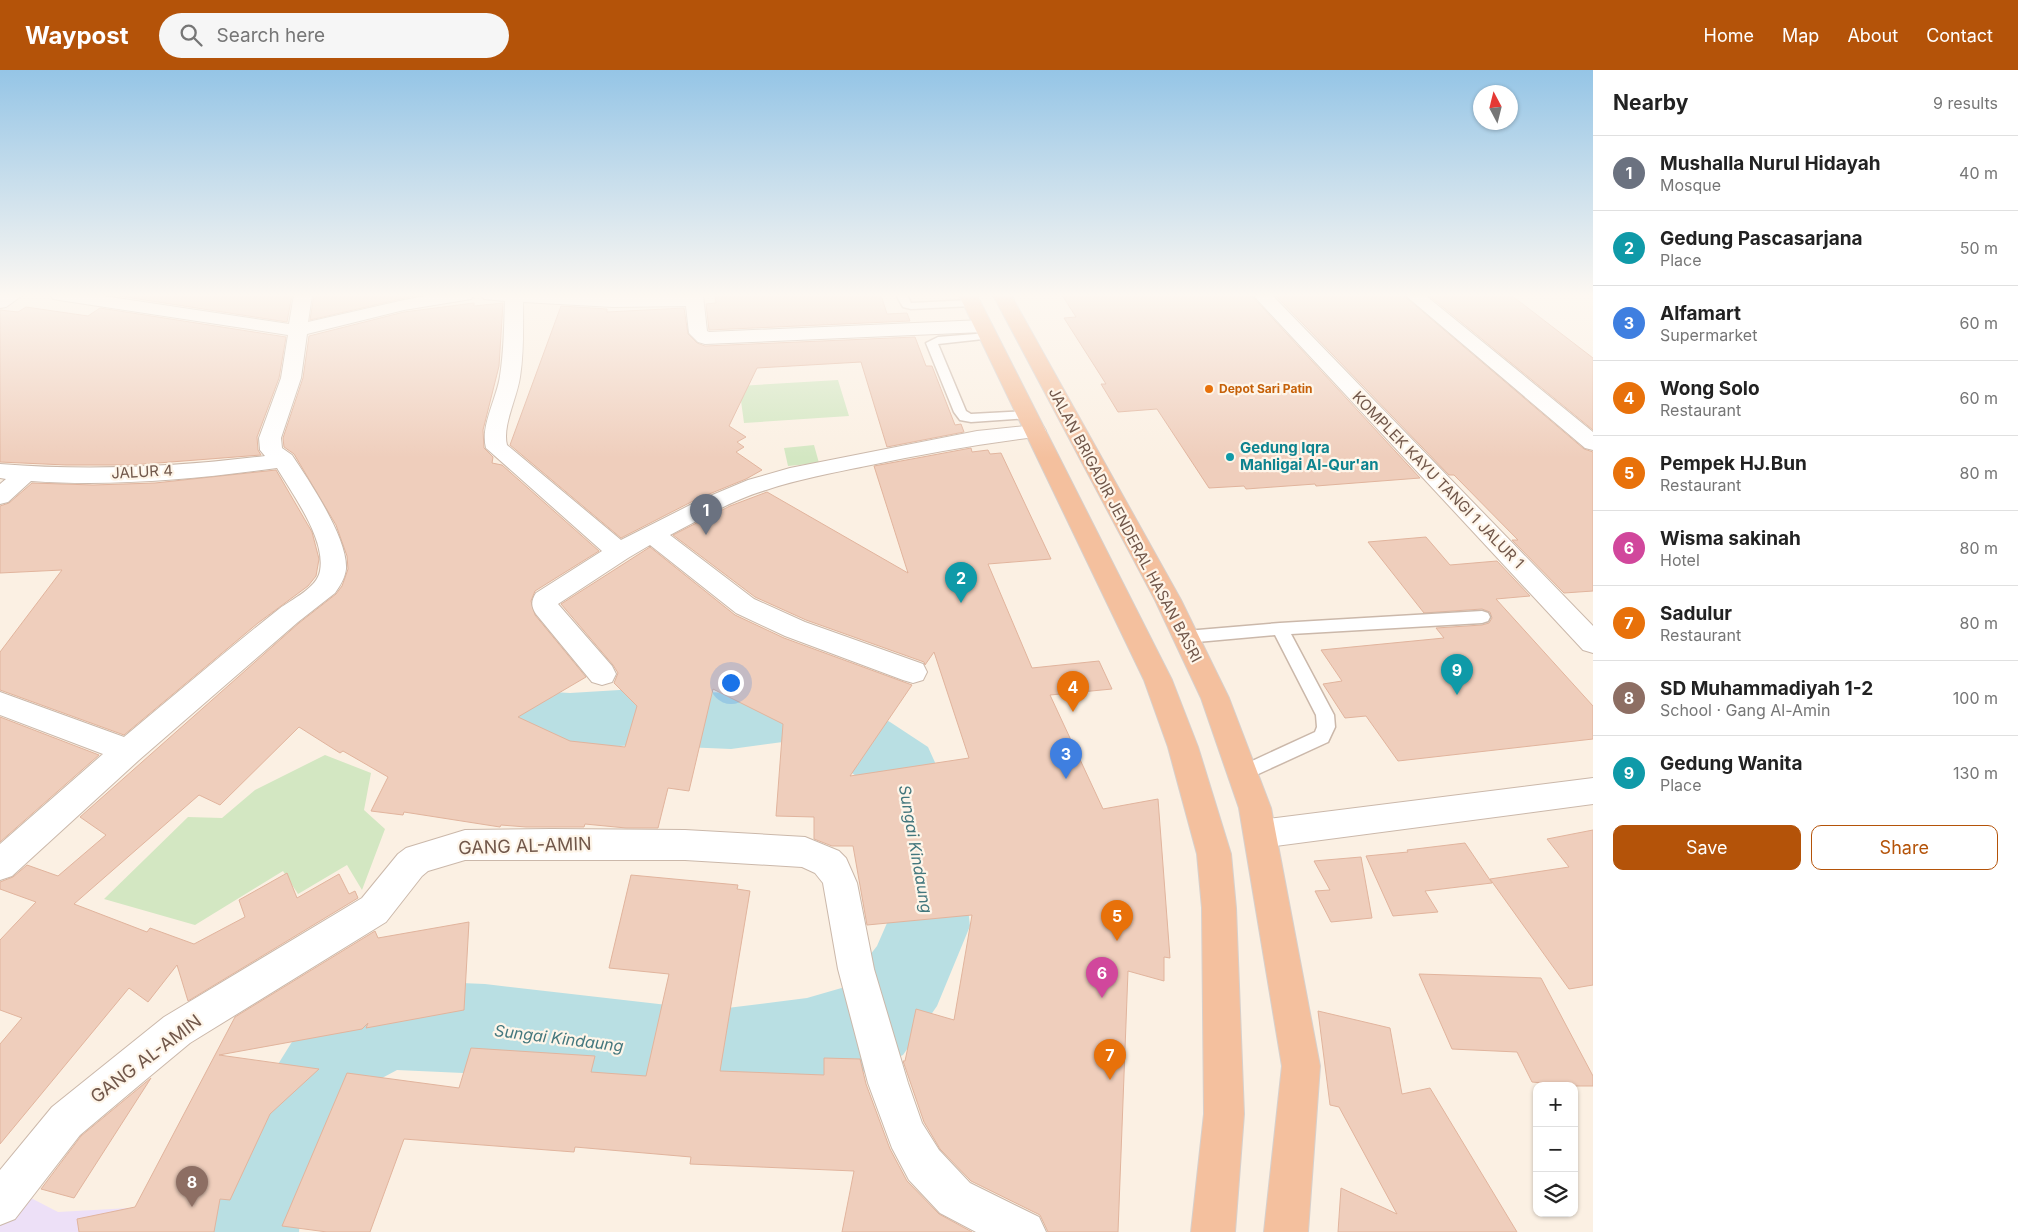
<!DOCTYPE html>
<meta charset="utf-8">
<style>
body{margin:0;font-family:Inter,sans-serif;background:#f6f6f6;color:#222}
.controls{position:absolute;right:15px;bottom:15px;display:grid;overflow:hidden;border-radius:10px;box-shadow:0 1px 4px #0004}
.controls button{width:45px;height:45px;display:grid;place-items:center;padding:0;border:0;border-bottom:1px solid #e0e0e0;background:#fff;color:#222;font:25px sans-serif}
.compass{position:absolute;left:1473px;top:15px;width:45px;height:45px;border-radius:50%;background:#fff;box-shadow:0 1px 4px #0004;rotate:353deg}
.you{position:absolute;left:730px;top:612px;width:18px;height:18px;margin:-12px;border:4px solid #fff;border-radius:50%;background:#1a73e8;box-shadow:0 0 0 8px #1a73e833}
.badge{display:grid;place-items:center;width:32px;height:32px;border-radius:50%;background:#b45309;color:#fff;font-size:16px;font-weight:700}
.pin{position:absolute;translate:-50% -41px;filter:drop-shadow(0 1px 2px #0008)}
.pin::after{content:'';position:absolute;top:26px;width:18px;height:15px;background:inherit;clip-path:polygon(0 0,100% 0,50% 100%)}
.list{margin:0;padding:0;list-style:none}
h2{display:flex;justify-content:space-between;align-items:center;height:65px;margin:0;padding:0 20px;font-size:21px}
h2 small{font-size:16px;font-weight:400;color:#767676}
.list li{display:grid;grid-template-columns:32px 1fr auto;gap:15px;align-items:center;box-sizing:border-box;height:75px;padding:0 20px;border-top:1px solid #e0e0e0}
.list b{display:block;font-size:19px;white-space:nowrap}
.list p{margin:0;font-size:16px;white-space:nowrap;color:#767676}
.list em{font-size:16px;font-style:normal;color:#767676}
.actions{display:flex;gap:10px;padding:15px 20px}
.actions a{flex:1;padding:11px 0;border:1px solid #b45309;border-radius:10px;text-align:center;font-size:18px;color:#b45309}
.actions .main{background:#b45309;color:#fff}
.icon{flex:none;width:28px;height:28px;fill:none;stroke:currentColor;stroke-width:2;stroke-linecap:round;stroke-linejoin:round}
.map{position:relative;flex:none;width:1593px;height:1162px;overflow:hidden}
header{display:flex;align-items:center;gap:30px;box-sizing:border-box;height:70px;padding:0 25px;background:#b45309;color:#fff}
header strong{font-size:24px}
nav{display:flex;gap:28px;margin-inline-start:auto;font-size:18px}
.search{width:350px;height:45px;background:#f6f6f6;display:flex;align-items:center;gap:12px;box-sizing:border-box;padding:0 18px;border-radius:28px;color:#767676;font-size:19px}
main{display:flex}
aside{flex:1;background:#fff}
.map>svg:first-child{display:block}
.education{fill:#ede0f7}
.green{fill:#d3e7c2}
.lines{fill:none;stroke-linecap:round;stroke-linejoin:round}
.river{fill:#b9dfe3;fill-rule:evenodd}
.building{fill:#efcebc;stroke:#e1b49d}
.service-casing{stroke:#cbb8aa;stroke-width:3}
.minor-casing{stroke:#cbb8aa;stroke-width:2}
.trunk-casing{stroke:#d7d0cc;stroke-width:2}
.service{fill:#fff;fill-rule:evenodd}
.minor{fill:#fff;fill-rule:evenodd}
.trunk{fill:#f4c09e;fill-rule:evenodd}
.food-dot{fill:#e8710a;stroke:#fef5e9;stroke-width:2}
.culture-dot{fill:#0f9aa8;stroke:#fef5e9;stroke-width:2}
.labels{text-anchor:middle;stroke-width:4.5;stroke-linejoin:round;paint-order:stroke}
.far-food-label{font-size:12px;font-weight:bold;fill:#c56008;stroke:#fef5e9;text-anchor:start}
.culture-label{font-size:15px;font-weight:bold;fill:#0d838f;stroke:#fef5e9;text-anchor:start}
.street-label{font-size:15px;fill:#71574a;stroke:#fef5e9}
.water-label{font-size:16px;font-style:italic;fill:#43777d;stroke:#fef5e9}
.near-street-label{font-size:18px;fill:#71574a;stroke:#fef5e9}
</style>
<header>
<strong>Waypost</strong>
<div class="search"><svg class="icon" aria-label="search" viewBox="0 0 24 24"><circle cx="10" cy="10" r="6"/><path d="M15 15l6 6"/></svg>Search here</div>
<nav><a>Home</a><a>Map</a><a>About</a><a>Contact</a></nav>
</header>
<main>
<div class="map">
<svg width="1593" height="1162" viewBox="0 0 1593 1162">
<rect width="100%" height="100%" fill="#fbf0e3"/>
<path class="education" d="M0,1112L58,1142L237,1132L233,1162H0Z"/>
<path class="green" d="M838,310L849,346L744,353L739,316Z
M814,375L819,393L788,396L784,378Z
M325,685L371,703L364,740L385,759L362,820L347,795L298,824L283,801L195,855L104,829L188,747L222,748L255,720Z"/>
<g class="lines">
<path class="river" d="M460,557L483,565L503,595L525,617L535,621L570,623L636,619L731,623L806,613L830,622L890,652L928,677L938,699L965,811L970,856L937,936L903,985L872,999L807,1018L711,1032L485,1004L397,1000L369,1015L301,1138L299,1162H197L202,1127L217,1092L305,951L359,924L390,910L485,914L711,940L807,928L845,917L877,876L887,853L885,811L868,715L840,694L798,670L731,679L636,675L570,679L528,677L503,669L477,655L455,631L427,582L437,565Z"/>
</g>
<path class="building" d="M120,225H292L287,252L119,226Z
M314,225H418L310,250Z
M715,225H881L887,244L907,243L910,251L709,260L706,234L716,233Z
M1062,225H1251L1420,408L1316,416L1315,414L1246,419L1244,416L1209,418L1157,339L1118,342L1101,314H1106L1064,248L1076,247Z
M1275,225H1403L1584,379L1593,382V521L1564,523L1512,470H1518L1454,405H1449Z
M1428,225H1511L1593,288V360Z
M474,233V236L503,233L499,296L483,360L484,378L493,387L492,393L502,395L599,481L535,521L531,531L535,545L586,607L518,647L570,671L625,677L637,636L614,613L618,603L613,595L561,534L650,477L735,545L784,568L912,615L850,706L969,688L934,582L925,595L924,592L806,550L755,527L673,465L730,436L767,422L908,503L874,396L971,378L972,382L988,380L990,384L1001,383L1051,489L988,494L1032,598L1099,591L1112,619L1050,625L1103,739L1158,729L1170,888L1164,887V911L1128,901L1118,1162H1048L1040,1145L971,1111L940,1079L924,1052L903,991H905L916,939L954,950L972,845L867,855L853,776H832L814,769V747L776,746L783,654L713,619L689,721L668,718L658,758H626L585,754L584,757H526L501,755L500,757L404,742L403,745L371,741L388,707L343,681L340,683L299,657L220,735L199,725L74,834L147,862L150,858L194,874L245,847L239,830L287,803L297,828L339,804L349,824L355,821L358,828L188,931L177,895L148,932L129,918L0,1074V974L22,948L0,940V870L36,832L0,819V812L13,807L27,795L58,806L106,765L80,747L299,553L336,524L342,516L348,499L347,486L336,455L294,384L284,377L283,368L303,308L309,266L404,242Z
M561,236L607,239V242L684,238L688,264L697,273L705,276L915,267L926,296H932L955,355L961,354L964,362L887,377L861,292L757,298L729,356L746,367L737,372L744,377L736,382L762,400L746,409L697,429L621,468L510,375Z
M26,237L88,246L100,238L286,267L279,308L257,367L258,380L261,385L132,395H66L0,392V240L18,242Z
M276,400L312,462L319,489L316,506L308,516L258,553L124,665L0,620V582L62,500L0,503V436L9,433L32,413L93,415L155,413Z
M1426,467L1450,495L1497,491L1530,526L1496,529L1593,636V669L1398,691L1366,646L1345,648L1323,614L1342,611L1321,580L1444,568L1436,558L1482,555L1489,553L1492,548L1490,542L1482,539L1424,543L1368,472Z
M0,647L99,685L0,772Z
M1593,760V915L1569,919L1490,809L1569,797L1547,769Z
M1465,773L1492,813L1425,821L1438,842L1393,846L1366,786L1408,782L1407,780Z
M1361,787L1372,848L1331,852L1315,821L1330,820L1314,791Z
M631,805L738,815L737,819L750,821L720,1001L824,1005V988L860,989L866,1014L890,1079L907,1111L939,1144L972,1162H842L854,1101L690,1094L691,1087L575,1077L574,1082L404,1069L370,1162H327L282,1156L347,1003L459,1018L471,978L595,986L591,1002L646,1006L669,904L609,898Z
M469,852L464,940L366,958L368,953L362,959L219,985L319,999L270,1044L230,1130L220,1129L214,1162H79L77,1149L135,1137L235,947L375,861L378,868Z
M1419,904L1541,908L1593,1006V1016H1544L1542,1013L1532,1012L1517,982L1452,979Z
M1318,941L1390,958L1402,1024L1430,1018L1517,1162H1338L1341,1118L1397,1144L1339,1037L1330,1035Z
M151,1008L74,1128L41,1119L81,1066Z"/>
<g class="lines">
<g class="service-casing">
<path id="service" d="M896,225H907L911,233L971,230L976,233L971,236L911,239L903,237Z
M988,263L994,266L992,268L938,274L966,341L971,344L1027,341L1033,345L1031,348L971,352L960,350L954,342L926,273L938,267Z
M1482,541L1488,543L1490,547L1488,551L1482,553L1291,564L1334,645L1335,657L1328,672L1243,711L1237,708L1234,703L1237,698L1315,662L1317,657L1316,645L1275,565L1186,573L1180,571L1178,567L1180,563L1186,561L1280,553Z"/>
</g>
<g class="minor-casing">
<path id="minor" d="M23,225L6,237L0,238V226Z
M50,225H97L289,254L294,225H312L308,252L404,230L430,225H474L471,229L465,230L404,240L307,264L301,308L281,368L282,378L292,385C309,411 348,468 346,499C345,508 340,516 335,523L298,552L139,690L12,806L0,810V774L103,684L0,645V622L124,667C176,624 227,580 279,539C292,529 317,518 320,501C326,469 293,425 277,398C196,409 113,417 31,411L8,432L0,434V414L6,409L0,408V394C88,401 177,397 265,386L260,380L259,368L281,308L288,265L59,230L53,229Z
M481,225H703L707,261L709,262L983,250L990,252L992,256L990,260L983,262L705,274L698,272L689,263L686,236L613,237L523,232C523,257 524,282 520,307C517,328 502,356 507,375L621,470L698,431L748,410L790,398L977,361L1035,355L1043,356L1046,361L1043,366L1035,367C978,374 922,384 866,396C832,403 799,409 766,420C732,430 701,449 670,465L754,529L805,552L923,594L927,602L923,610L913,613L903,610L785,566L736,543L650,475L628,488L558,534L612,596L616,604L612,612L602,615L592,612L536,544C531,536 531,531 536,523L602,481L486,378C480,356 497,328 500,306C504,281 504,256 505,231L484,229Z
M1253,225H1272L1593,556V583L1583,580Z
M1405,225H1425L1593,362V380L1585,378Z
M1593,708V734L1261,778L1250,774L1245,764L1250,754L1261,750Z
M551,759L685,760L805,767L839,781L846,788L857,813L874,899L908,1013L922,1053L939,1080L970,1113L1039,1147L1046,1162H976L940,1143L909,1110L892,1078L868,1013L838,899L823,813L815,803L802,797L685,790H465L428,801L422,806L386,852L190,973L143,1012L80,1065L15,1149L0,1155V1100L52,1037L164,947L362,828L398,784L406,778L465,760Z"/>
</g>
<g class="trunk-casing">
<path id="trunk" d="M959,225H977L1172,610L1198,677L1231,784L1236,838L1244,1044L1235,1162H1191L1204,1044L1202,838L1197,784L1168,677L1144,610Z
M993,225H1011L1181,530L1229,628L1271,738L1320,996L1308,1162H1264L1282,996L1239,738L1201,628L1155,530Z"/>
</g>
<use href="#service" class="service"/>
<use href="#minor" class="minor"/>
<use href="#trunk" class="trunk"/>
</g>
<linearGradient id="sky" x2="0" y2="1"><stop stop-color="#95c5e6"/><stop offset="0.58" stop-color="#fdf8f2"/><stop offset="1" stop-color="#fdf8f2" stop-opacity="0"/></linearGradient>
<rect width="1593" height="388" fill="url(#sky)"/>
<circle class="food-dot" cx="1209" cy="319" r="5"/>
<circle class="culture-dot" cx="1230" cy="387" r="5"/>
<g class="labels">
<g class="far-food-label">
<text x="1219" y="323">Depot Sari Patin</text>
</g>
<g class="culture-label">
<text x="1240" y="383">Gedung Iqra<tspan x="1240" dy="17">Mahligai Al-Qur'an</tspan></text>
</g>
<g class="street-label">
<text transform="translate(142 402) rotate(-3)" y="5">JALUR 4</text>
<text transform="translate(1438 410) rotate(46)" y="5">KOMPLEK KAYU TANGI 1 JALUR 1</text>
<text transform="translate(1125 455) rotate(62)" y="5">JALAN BRIGADIR JENDERAL HASAN BASRI</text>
</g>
<g class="water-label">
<text transform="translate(916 779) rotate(80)" y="6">Sungai Kindaung</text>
<text transform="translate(559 968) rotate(7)" y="6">Sungai Kindaung</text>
</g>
<g class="near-street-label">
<text transform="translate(525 776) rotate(-2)" y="6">GANG AL-AMIN</text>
<text transform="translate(146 989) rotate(-37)" y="6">GANG AL-AMIN</text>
</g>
</g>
</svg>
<div class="controls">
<button>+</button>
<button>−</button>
<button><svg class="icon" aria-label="layers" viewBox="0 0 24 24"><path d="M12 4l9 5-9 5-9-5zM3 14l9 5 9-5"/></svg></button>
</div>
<svg class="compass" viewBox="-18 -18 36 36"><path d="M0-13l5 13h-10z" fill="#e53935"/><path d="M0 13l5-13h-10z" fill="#767676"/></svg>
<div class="you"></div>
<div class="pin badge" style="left:706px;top:465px;background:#6b7280">1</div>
<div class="pin badge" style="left:961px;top:533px;background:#0f9aa8">2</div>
<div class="pin badge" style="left:1066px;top:709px;background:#3f7fe0">3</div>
<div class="pin badge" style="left:1073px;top:642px;background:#e8710a">4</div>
<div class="pin badge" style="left:1117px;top:871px;background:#e8710a">5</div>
<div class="pin badge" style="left:1102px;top:928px;background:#d1479c">6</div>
<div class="pin badge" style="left:1110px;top:1010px;background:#e8710a">7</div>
<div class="pin badge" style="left:192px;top:1137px;background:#8d6e63">8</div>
<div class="pin badge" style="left:1457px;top:625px;background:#0f9aa8">9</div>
</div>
<aside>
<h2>Nearby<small>9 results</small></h2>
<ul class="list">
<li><span class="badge" style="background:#6b7280">1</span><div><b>Mushalla Nurul Hidayah</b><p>Mosque</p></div><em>40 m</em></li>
<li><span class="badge" style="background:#0f9aa8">2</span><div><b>Gedung Pascasarjana</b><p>Place</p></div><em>50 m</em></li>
<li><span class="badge" style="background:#3f7fe0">3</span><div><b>Alfamart</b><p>Supermarket</p></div><em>60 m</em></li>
<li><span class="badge" style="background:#e8710a">4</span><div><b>Wong Solo</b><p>Restaurant</p></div><em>60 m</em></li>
<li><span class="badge" style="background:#e8710a">5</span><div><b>Pempek HJ.Bun</b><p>Restaurant</p></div><em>80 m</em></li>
<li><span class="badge" style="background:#d1479c">6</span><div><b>Wisma sakinah</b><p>Hotel</p></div><em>80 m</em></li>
<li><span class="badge" style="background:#e8710a">7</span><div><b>Sadulur</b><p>Restaurant</p></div><em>80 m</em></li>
<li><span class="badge" style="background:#8d6e63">8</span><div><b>SD Muhammadiyah 1-2</b><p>School · Gang Al-Amin</p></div><em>100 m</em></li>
<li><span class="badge" style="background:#0f9aa8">9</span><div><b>Gedung Wanita</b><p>Place</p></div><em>130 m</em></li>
</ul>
<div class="actions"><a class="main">Save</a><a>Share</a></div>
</aside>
</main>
